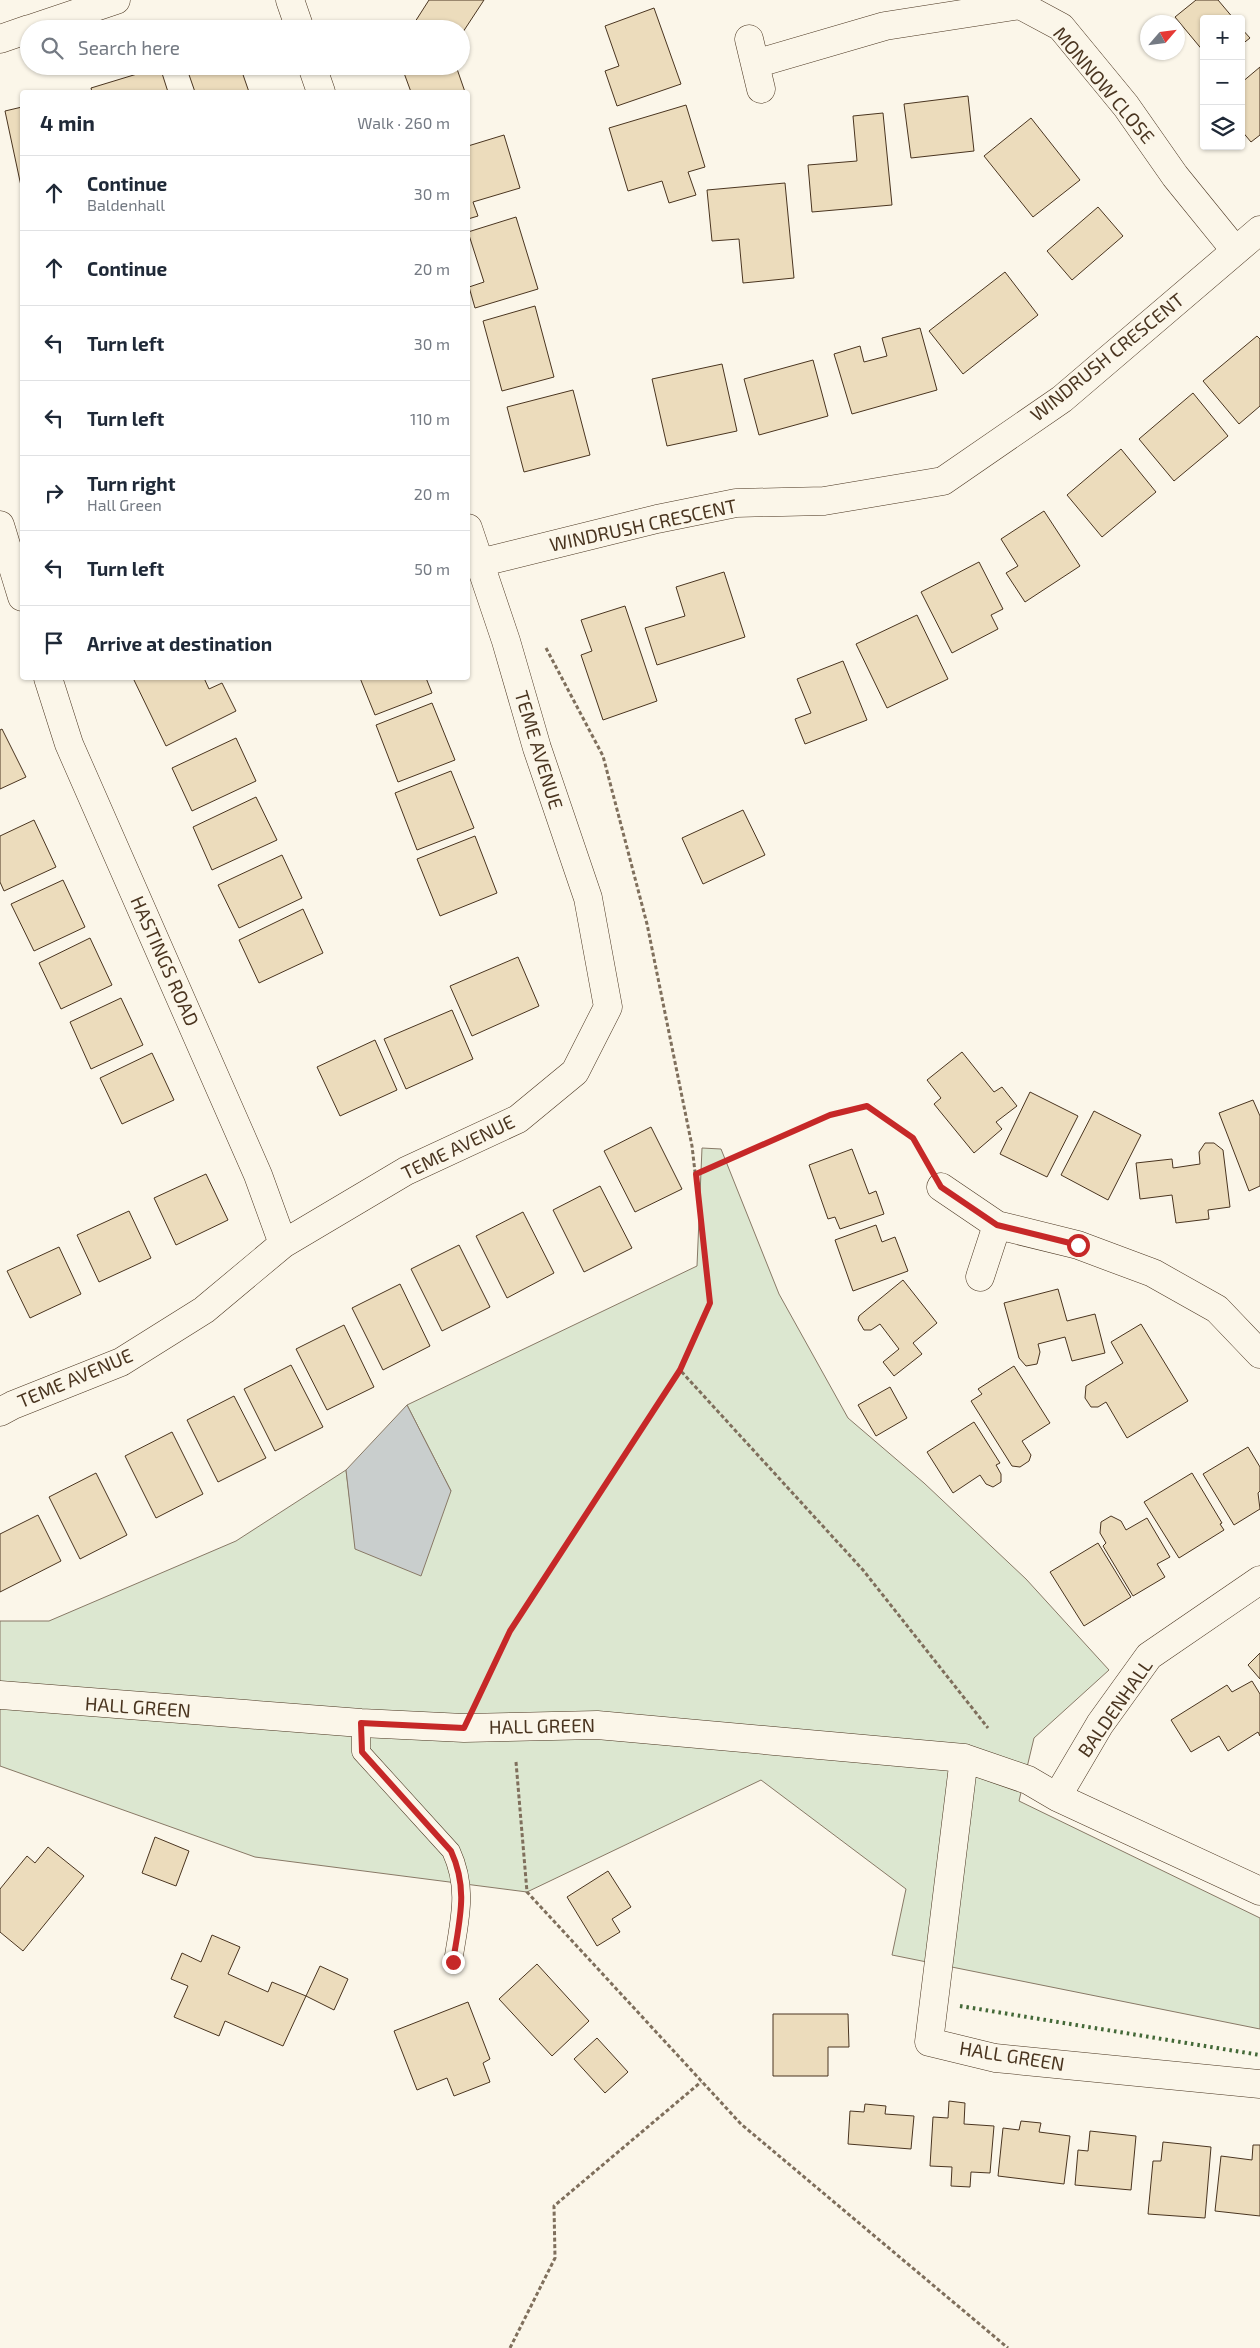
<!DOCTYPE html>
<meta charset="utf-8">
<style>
body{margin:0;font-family:"Exo 2",sans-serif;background:#f6f6f7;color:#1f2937}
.controls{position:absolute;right:15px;top:15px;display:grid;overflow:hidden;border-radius:5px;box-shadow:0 1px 4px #0004}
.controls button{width:45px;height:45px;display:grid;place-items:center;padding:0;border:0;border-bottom:1px solid #e0e1e3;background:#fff;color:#1f2937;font:25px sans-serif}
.compass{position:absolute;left:1140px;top:15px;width:45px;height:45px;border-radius:50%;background:#fff;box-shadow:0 1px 4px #0004;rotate:62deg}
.stop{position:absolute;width:15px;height:15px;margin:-11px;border:4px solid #c62828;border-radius:50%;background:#fff}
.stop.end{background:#c62828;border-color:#fff;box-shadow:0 1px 5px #0008}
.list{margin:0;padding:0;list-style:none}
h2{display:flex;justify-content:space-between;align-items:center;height:65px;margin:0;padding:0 20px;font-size:21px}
h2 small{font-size:16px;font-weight:400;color:#747a83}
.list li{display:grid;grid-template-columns:32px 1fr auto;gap:15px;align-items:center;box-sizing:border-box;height:75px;padding:0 20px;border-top:1px solid #e0e1e3}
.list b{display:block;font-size:19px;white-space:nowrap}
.list p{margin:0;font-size:16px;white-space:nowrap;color:#747a83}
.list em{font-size:16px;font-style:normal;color:#747a83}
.icon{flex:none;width:28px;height:28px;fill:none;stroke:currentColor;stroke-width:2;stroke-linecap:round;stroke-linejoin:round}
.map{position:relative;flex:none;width:1260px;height:2348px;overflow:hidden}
.search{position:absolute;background:#fff;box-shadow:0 1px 4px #0004;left:20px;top:20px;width:450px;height:55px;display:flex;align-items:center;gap:12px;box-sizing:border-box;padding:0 18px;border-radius:28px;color:#747a83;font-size:19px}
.panel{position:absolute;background:#fff;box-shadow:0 1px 4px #0004;left:20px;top:90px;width:450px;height:590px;border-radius:5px}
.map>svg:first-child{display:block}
.green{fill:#dce7d0;stroke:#887966}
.water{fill:#c9cecd;stroke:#887966}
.building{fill:#ecdcbc;stroke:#4a3520}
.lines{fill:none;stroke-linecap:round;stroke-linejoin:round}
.lane-casing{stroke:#4a3520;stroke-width:19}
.street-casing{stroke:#4a3520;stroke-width:29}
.path{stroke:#7f6f5c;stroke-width:3;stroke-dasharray:4 2.5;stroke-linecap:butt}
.lane{stroke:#fbf6e9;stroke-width:18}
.street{stroke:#fbf6e9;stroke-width:28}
.hedge{stroke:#436837;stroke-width:4;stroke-dasharray:2.5 4;stroke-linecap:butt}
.route{stroke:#c62828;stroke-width:6}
.labels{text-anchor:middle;stroke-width:4;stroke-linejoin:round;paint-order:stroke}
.street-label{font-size:19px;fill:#4a3520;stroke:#fbf6e9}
</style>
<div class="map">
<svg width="1260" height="2348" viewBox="0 0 1260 2348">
<rect width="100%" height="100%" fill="#fbf6e9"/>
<path class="green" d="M702,1148L721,1149L779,1294L848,1418L924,1483L1026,1579L1109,1670L1034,1738L1019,1801L1260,1918V2029L892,1955L906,1889L761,1780L527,1892L255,1857L0,1766V1621H49L236,1541L346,1470L356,1549L451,1491L407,1405L697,1266Z"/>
<path class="water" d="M407,1405L451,1491L421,1576L355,1549L346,1470Z"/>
<path class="building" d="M429,0H484L461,35V29H419L413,25Z
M1196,0H1218L1234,19H1204V52L1175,17Z
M654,8L681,84L617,106L605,71L619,66L605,26Z
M1241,28L1250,38L1241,45Z
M186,66H240L249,92H195Z
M424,66H456L465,92H411L404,73Z
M160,67L168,92H92L91,88Z
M1260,67V135L1251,142L1241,130V83Z
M968,96L974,151L911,158L904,104Z
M686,105L705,167L688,172L696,195L669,203L662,181L628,191L609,128Z
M22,107V186H21L5,111Z
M883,113L892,205L812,212L808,165L857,161L853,116Z
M1031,118L1080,180L1033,217L984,156Z
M504,135L520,188L473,202L478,216L468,219V146Z
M785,183L794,278L743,283L739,239L712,241L707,190Z
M1098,207L1123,236L1072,280L1047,251Z
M516,217L538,289L475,308L469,287L484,282L468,232Z
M1005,272L1038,315L963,374L929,331Z
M535,306L554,377L502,391L483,321Z
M920,328L937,390L852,414L834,354L860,346L864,362L887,356L882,338Z
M1257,336L1260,339V406L1239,424L1203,381Z
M813,360L828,416L759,435L744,379Z
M722,364L737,431L667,446L652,379Z
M573,390L590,455L524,472L507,407Z
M1193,393L1228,436L1174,481L1139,439Z
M1121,449L1156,492L1102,537L1067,495Z
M1044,511L1080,566L1025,602L1006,573L1018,566L1001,539Z
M979,562L1003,609L991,615L998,629L952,653L921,592Z
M724,572L745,637L657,665L645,628L685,616L676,587Z
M625,606L657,701L603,720L581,655L592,651L581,620Z
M917,615L948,679L887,708L856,644Z
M843,661L867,720L805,744L795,719L811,713L797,679Z
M133,678H204L209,689L222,683L236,711L166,746Z
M360,678H426L432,693L375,715Z
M432,703L455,760L398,782L376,725Z
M2,729L26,777L0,789V730Z
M236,738L256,781L192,811L172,768Z
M451,771L474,828L417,850L395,793Z
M256,797L277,840L212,870L193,827Z
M743,810L765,855L703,884L682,838Z
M34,820L56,867L4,891L0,882V836Z
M475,836L497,893L440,916L417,859Z
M282,855L302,898L239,928L218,885Z
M63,880L85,927L34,951L11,904Z
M303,909L323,953L259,983L239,940Z
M90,938L112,985L61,1009L39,963Z
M518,957L539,1006L472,1036L450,986Z
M121,998L143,1045L91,1069L70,1022Z
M452,1010L473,1059L406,1089L384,1039Z
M375,1040L397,1090L340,1116L317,1067Z
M962,1052L994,1092L1002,1087L1017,1106L996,1122L1002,1129L974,1153L934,1104L941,1098L927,1080Z
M152,1053L174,1100L122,1124L100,1078Z
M1030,1092L1078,1116L1047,1177L1000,1154Z
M1253,1100L1260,1116V1186L1249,1191L1219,1113Z
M1094,1111L1141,1135L1108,1200L1061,1175Z
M651,1127L682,1189L635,1212L604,1151Z
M1205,1143H1214L1223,1150L1230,1207L1208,1210L1209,1219L1176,1223L1172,1195L1140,1199L1136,1163L1172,1159L1173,1168L1200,1164L1199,1152Z
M852,1149L869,1194L876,1191L884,1214L840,1229L835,1217L828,1219L809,1165Z
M206,1174L228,1220L176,1245L154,1198Z
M600,1186L632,1248L584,1272L553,1210Z
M129,1211L151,1258L99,1282L77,1235Z
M523,1212L554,1273L507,1298L476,1236Z
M876,1225L882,1242L895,1237L908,1271L853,1291L835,1240Z
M459,1245L490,1307L442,1331L411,1269Z
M59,1247L81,1294L30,1318L7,1271Z
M903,1280L937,1323L913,1343L922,1354L894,1376L883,1362L899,1349L880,1324L871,1330H864L858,1320L859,1316Z
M400,1284L430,1346L383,1370L352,1308Z
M1058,1289L1067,1321L1095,1314L1105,1353L1072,1361L1065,1337L1038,1344L1040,1352L1037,1364L1026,1366L1019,1358L1004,1303Z
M1141,1324L1188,1401L1127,1438L1106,1402L1098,1407H1091L1085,1398L1086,1386L1123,1363L1111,1342Z
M344,1325L374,1387L327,1410L296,1349Z
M291,1365L323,1427L275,1451L244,1389Z
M1014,1366L1050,1423L1022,1441L1031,1455L1029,1461L1020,1467L1012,1466L971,1401L982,1394L978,1389Z
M890,1387L907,1418L876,1436L858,1405Z
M234,1396L266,1458L218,1482L187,1420Z
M974,1422L1000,1463L996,1465L1001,1474V1482L993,1487L986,1484L980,1475L953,1493L927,1452Z
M172,1432L203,1494L156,1518L125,1456Z
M1248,1447L1260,1467V1491L1258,1493L1260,1509L1234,1525L1203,1474Z
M96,1473L127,1535L80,1559L49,1497Z
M1192,1473L1222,1523L1220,1524L1224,1530L1179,1558L1144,1502Z
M38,1515L61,1561L0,1592V1534Z
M1111,1516L1121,1521L1126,1530L1147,1518L1170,1557L1157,1564L1165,1577L1133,1596L1103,1546L1106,1543L1100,1533L1101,1522Z
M1098,1543L1131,1597L1084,1626L1050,1572Z
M1260,1653V1679L1248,1665Z
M1252,1681L1260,1694V1736L1258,1732L1228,1751L1219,1736L1191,1752L1171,1720L1227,1685L1232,1692Z
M155,1837L189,1851L176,1886L142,1873Z
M48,1847L84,1876L23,1951L0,1932V1889L27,1856L35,1863Z
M608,1871L631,1907L612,1919L620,1932L597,1946L567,1897Z
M212,1935L240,1947L228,1974L268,1992L272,1982L306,1996L283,2046L225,2021L219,2036L174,2017L188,1986L171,1979L182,1953L201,1962Z
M537,1964L589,2021L552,2056L499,1999Z
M320,1966L348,1979L334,2010L306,1996Z
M468,2002L490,2059L483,2063L490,2082L454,2096L447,2078L417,2090L394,2031Z
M773,2014H848L849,2047H828V2076H773Z
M597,2038L628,2072L605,2093L574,2059Z
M949,2101L965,2103L964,2124L994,2126L990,2173L971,2172L970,2187L951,2186L952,2167L930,2166L933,2117L948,2118Z
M865,2104L886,2106L885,2114L914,2116L911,2149L848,2144L850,2111L864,2112Z
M1021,2121L1041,2123L1039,2132L1070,2136L1064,2184L998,2176L1003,2128L1019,2130Z
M1090,2131L1136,2136L1131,2190L1075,2185L1078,2150L1088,2151Z
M1163,2142L1211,2147L1205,2218L1148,2214L1153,2161H1161Z
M1253,2145H1260V2216L1215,2211L1221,2156L1252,2160Z"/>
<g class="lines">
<g class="lane-casing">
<path id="lane" d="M361,1723V1752L451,1851C469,1890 459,1921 453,1962"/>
</g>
<g class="street-casing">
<path id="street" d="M290,0L300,29
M30,29L116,0
M0,39L29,29
M749,39L761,89
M755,64L885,26L1020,5L1061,27L1126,106L1175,176L1235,250
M312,66L321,92
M0,525L22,597
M479,563L657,519L736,503L824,501L943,481L1062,399L1260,230
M48,678L69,744L258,1175L283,1244
M941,1187L997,1225L1078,1245L1153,1273L1217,1309L1260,1354
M980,1277L997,1225
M0,1412L13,1405L121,1362L204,1310L283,1244L406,1171L518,1119L575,1072L608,1007L588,898L537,748L506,641L468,528
M0,1695L361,1723L464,1728L597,1725L964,1758L1028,1780L1057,1797L1260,1891
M964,1758L929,2042L995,2058L1260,2084
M1057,1797L1100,1724L1149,1656L1260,1580"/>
</g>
<path class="path" d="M546,648L603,756L647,924L692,1146L710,1303L680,1370
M696,1174L830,1115L867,1106L913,1138L925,1159
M480,1694L510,1631L680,1370L863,1570L988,1728
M516,1762L527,1892L741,2124L1008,2348
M510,2348L555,2258L554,2206L701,2082"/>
<use href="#lane" class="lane"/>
<use href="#street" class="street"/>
<path class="hedge" d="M960,2006L1260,2055"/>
</g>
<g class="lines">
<path class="route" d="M453,1962C459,1921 469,1890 451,1851L362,1752L361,1723L464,1728L510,1631L680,1370L710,1303L696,1174L830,1115L867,1106L913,1138L941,1187L997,1225L1078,1245"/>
</g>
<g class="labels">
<g class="street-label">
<text transform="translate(1104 85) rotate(50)" y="7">MONNOW CLOSE</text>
<text transform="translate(1107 357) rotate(-39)" y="7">WINDRUSH CRESCENT</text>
<text transform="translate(643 525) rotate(-12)" y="7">WINDRUSH CRESCENT</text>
<text transform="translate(539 750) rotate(73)" y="7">TEME AVENUE</text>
<text transform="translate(165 961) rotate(66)" y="7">HASTINGS ROAD</text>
<text transform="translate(458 1147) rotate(-26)" y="7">TEME AVENUE</text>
<text transform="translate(75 1378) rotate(-23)" y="7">TEME AVENUE</text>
<text transform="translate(138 1707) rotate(4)" y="7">HALL GREEN</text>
<text transform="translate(1115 1708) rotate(-55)" y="7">BALDENHALL</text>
<text transform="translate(542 1726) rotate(-1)" y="7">HALL GREEN</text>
<text transform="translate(1012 2056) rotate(9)" y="7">HALL GREEN</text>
</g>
</g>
</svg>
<div class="controls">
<button>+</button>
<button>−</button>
<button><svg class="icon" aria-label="layers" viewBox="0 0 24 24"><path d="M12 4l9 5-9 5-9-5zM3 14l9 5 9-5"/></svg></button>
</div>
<svg class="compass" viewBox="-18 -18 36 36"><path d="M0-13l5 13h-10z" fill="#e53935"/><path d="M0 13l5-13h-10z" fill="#747a83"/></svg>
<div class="stop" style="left:1078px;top:1245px"></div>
<div class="stop end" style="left:453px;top:1962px"></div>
<div class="search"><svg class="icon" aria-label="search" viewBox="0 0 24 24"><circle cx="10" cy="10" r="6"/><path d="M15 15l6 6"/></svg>Search here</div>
<section class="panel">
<h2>4 min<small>Walk · 260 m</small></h2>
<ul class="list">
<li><svg class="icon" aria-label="ahead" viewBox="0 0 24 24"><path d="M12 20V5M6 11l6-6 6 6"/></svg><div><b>Continue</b><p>Baldenhall</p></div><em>30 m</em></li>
<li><svg class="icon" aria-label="ahead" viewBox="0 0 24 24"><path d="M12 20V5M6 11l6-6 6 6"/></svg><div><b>Continue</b></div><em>20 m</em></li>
<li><svg class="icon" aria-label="left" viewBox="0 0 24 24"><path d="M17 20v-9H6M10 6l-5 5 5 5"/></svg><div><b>Turn left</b></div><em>30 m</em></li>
<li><svg class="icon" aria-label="left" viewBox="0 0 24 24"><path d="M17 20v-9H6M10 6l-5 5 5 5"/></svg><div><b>Turn left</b></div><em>110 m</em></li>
<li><svg class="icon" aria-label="right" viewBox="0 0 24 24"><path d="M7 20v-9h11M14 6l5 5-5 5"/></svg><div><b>Turn right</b><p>Hall Green</p></div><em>20 m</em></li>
<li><svg class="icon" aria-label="left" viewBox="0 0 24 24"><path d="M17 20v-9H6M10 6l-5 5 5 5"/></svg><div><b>Turn left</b></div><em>50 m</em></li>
<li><svg class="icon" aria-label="arrive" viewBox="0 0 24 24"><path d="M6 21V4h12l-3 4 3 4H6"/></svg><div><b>Arrive at destination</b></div></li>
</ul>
</section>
</div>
